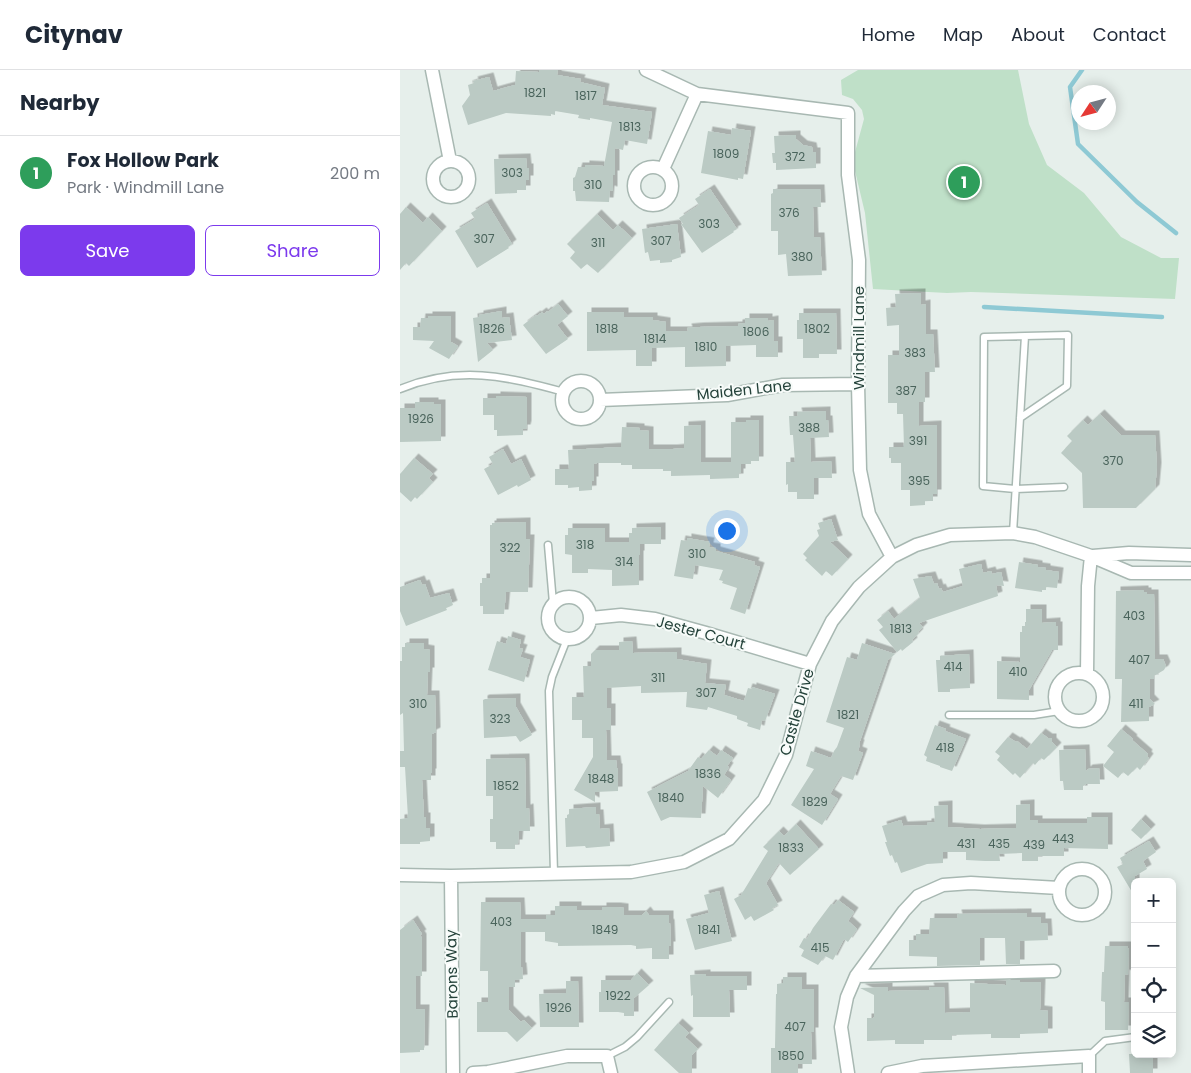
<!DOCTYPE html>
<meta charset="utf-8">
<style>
body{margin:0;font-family:Poppins,sans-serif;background:#f6f6f7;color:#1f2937}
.controls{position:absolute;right:15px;bottom:15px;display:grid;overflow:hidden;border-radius:8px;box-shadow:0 2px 12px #0003}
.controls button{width:45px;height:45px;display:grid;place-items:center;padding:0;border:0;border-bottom:1px solid #e0e1e3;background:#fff;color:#1f2937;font:25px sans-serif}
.compass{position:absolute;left:671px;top:15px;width:45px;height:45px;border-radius:50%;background:#fff;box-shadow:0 2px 12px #0003;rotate:234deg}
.you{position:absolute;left:326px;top:460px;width:18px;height:18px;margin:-12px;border:4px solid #fff;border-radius:50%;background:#1a73e8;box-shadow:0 0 0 8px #1a73e833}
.badge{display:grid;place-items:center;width:32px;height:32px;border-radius:50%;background:#7c3aed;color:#fff;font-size:16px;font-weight:700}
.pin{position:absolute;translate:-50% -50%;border:2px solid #fff;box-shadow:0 1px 5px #0006}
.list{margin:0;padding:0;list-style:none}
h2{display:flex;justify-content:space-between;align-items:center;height:65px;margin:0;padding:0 20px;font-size:21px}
h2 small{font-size:16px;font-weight:400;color:#747a83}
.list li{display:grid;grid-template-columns:32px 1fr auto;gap:15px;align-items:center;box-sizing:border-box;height:75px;padding:0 20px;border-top:1px solid #e0e1e3}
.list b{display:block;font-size:19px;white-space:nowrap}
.list p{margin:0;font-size:16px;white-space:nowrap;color:#747a83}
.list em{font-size:16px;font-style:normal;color:#747a83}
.actions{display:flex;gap:10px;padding:15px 20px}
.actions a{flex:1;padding:11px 0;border:1px solid #7c3aed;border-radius:8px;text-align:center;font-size:18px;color:#7c3aed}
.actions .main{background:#7c3aed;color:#fff}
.icon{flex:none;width:28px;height:28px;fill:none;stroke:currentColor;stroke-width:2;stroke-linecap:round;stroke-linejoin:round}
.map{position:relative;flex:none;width:791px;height:1003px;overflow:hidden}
header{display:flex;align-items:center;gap:30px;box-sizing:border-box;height:70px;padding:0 25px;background:#fff;border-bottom:1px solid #e0e1e3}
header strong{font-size:24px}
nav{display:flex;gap:28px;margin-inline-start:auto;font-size:18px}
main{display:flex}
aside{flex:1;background:#fff}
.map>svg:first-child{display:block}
.green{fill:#bfe0c8}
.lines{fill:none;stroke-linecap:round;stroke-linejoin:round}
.stream{stroke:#8ec9d4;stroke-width:4.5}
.building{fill:#bbcac4;filter:url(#shadow)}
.service-casing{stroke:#a8b8b2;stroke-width:9}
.minor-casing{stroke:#a8b8b2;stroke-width:15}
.service{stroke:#fff;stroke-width:6}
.minor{stroke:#fff;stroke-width:12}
.labels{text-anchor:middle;stroke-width:4;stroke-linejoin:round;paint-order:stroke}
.number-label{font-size:12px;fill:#4a645c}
.street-label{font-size:15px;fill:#24423a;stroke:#f7fbf9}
</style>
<header>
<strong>Citynav</strong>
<nav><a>Home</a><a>Map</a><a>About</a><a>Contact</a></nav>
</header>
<main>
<aside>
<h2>Nearby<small></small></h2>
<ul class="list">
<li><span class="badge" style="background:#2e9e5b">1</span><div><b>Fox Hollow Park</b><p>Park · Windmill Lane</p></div><em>200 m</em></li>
</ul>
<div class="actions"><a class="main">Save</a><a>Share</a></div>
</aside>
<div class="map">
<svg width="791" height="1003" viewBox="0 0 791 1003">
<defs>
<filter id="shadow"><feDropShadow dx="4.5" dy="-4.5" stdDeviation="0" flood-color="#0004"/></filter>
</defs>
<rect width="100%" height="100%" fill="#e6efeb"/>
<path class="green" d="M458,0H618L629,54L647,95L684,123L721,167L761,188H779L775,229L571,222L547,223L473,219L465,143L455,101V82L464,49L462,40L453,29L442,25L441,10Z"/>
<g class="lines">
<path class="stream" d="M682,0L670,17L678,74L737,132L776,163
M584,237L762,247"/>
</g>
<path class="building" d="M139,0H158L157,5L181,9L180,12L205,18L202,35L252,42L247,74L225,70L223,80L215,78V105H213V121L210,120L209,132L176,131L175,121H173V108L175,107L178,97H185V95L204,96L212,52L190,48V50L178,48L179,45L155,41V45L151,44V46L106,43L68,55L62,36L70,25L68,15L74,13L73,11L89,7L93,21L115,15L116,1L139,2Z
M332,58L351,61L343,109L338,108V110L301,103L308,61L331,65Z
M396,65V69L403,75L412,77L413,82H416V98L376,100V93H373L372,83H375L374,66Z
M126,88L127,98H129V110H126V120H117V123L95,124L94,89Z
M310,119L337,159L333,161L334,162L302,183L281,154H283L279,148L299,135L295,129Z
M373,119H420L421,137H413L414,167H420L422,205L388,206L386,184L378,185V161H371V124L373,123Z
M87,133L112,174L108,177L109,178L77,198L55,161L75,149L71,143Z
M6,137L23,153L28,147L42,161L9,196L6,193L0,200V144Z
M197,144L213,160L218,155L232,168L198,203L187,194L181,199L170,188L175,182L167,174Z
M277,154L281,187L272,190V192L260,193V190L250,191L248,182L245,183L242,159Z
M521,223V235L526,234V264H533L535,302H525V332H519V356L537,355V424H533V431H525V435L510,436V420H501V393H491V388H489V377H504L503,344H497V333H488V285H499V255L487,256L486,238L496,237L495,224Z
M158,234L168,246L157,255L168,269L146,284L123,255L136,245L137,246L142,242L144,244L147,241L148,242Z
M102,241V248L109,247L112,270L87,273L93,280L78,292L73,248L79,247V245Z
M187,242H224V247H253V250L266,252V261H288L287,258L299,257L338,256V254L345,253V248H368V251L374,250V271H378V287H356V275L326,276V296L285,297V277L252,278V296H236V280L187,281Z
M399,243H436L437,284H419V288H403V269H397V250H399Z
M28,246H51V272L58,276L49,289L29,278L34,271L13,270V257H20L21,248H28Z
M96,326L127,327V355L126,359H123V365L97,366V360H94V345H83V328H96Z
M15,332H34V334H41V371L0,372V338H15Z
M426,341V350H428L429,367L410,368L411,392L431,391L432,408H414V429H397V422H388V414L386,415V392H395L393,365H390L389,346H398L397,342Z
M700,344L721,365H755L757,397L755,419L736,438H683L682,403L661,383L672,371L667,366L683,350L688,355Z
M346,350H359V391H351V394H341V403H339V408L310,409V405L271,406V401H263V399H232V395H221V393H197L194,394V411H192V420L179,421V417L168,418V415H155V399H169L168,380L221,377L222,357L240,358V360L249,361V379H273L284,378V356L301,355V392H331V352H346Z
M103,379L111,394L121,389L131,410L118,417L117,415L98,425L84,399L93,394L89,387Z
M14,388L33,404L29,408L33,412L17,429L15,427L11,432L0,422V404Z
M431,449L438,470L430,472L448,489L432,506L426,501L422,506L405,490L407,488L403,484L419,466L417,460L420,459L418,453Z
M126,452V469H130L128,522H106L104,544H83V536H80V513H82V508H90V455H92V453Z
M261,457V474H240V485H239V515L212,516V500L188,499V503H172V485L165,484V465H168V458H205V472H229V463H232V458Z
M287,468L310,472L309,477L316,478V481L355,492L354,495L360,497L345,544L330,539L337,518L322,513L323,511L319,510L323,500L295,495L293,509L274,506L281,470L287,471Z
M619,492L638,495V497L646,498V500L659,502L657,518L646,517V520H642V522L615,518Z
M581,494L583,503L591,501L592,504L601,502L604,516L596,515L598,526L519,553L523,557L518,562L519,563L512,570L513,572L502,581L501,579L497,582L479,560L483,557L477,550L488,541L494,549L520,528L513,509L531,506L534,514L537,513L539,519L541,518L543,522L563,516L559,499Z
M20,510L22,515L25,514L30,528L49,523L53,535L46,538L47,540L6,556L0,541V517Z
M744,520V522H747V524H754L755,589H763L766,596L764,600L754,606V609H750V629L755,634L749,637V651L721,652L722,609H715L716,521Z
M626,539H642V553L656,552V556H658V580H652L629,620V630L597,629V591L620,592V562H622V556H625V552H626Z
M108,566L121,570L119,578L123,579L120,587L130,590L124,612L88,600L97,571L106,574Z
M232,571L233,583L277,582V589L307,594L305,613L326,615L324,625L344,631L348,618L352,619V617L375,624L365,651L362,650L360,660L347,656L348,653L337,649V646L308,637L307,640L286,637L287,622L241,623V616L207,618V638H211V660H206L207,690H216L217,698H218V721L195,722V732L174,720L193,687V668H182V650H172V627H184L183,596H191V584L195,580H219V572Z
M5,573H24V579L30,580V602H28L27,625H35L36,662L32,664V703H31V710H22L24,747H26V758H30V771L20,772V774H0V749L8,748L5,697H0V681H4L3,643L0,645V591H2V577H5Z
M462,573L495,584L488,590L459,674H460L458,681L463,683L453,710L441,706L430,724L438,729L422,755L391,735L414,699L406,696L411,681L431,688L434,681L437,677L444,658L426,652L447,587L457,590Z
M569,584L570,618L550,619V622H538L536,590H540V586Z
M116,628V637L132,665L120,672L116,666L84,668L83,630L85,629Z
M535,655L546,659L545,661L566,669L552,701L540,697V696L526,691L527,687L524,685Z
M721,659L733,669L732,670L748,684L747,686L749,688L740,700L737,697L728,706L723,702L718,708L703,696L714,682L707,676Z
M641,663L648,668H652V672L657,677L644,690L641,688L635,695L633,693L620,708L615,703L613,705L597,690L600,686L595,682L608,667L616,672L617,671L627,679Z
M685,679L686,701L688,699L699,698L700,714H686L683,716V720H664L663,711H660L659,680Z
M309,680L317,686L321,680L333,688L327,696L329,697L324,705L331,710L318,728L303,716L301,748L270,747L261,751L247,722L288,701L298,687L301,689Z
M125,688L126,739L129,738L130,761H119L118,774H115V779H96V772H90V749H93V726H86V689Z
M630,734V750H638V753H687V747H708V779L664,778V786H638V791H622V783L599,784L600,791H585L566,790V782H543V793L527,794L501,803L497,792L495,793L492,785L490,786L485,772H487L482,756L501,750L503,756L527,755V753L535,752L534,736L548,735V757L580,759L616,758V735Z
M196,737V744H199L200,759L209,758L210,776L186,778L185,776L166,777L165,748H167V745L169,744V739Z
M741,749L751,759L741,769L731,760Z
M396,754L419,779L390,805L379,793L366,813L378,835L372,838L374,840L354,851L351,846L345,850L334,829L341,825L368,781L363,777L379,761L384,766Z
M749,771L756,782L743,791L747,799L735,806V827L717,797L723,794L720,788Z
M319,821L332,871L295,880L286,849L309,843L304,825Z
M438,830L454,842L448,851L457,859L448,872L444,869L433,890L425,886L418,895L401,886L404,880L399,877L404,868L407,869L413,858L431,834L434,835Z
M81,832H120L121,849H146V845H155V836H177V840H202V837H216L224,838V845H242L246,841L249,845H269V854L270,853L271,876H269V889H252V878L236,879V876L231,875L158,876V873L145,871V862H121V897H122L123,909L115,910V917H109V940L121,952L124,950L132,958L117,972L107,962H77V932H88V901H80Z
M627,843V847H641V853H647L648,870L620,871V894H606L605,868H580V895L537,896V887L509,886V870H516V864H529L530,848H558L557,844Z
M13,850L22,864L20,865L22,868V906H16V939H25L24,980H20V982L0,983V860Z
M705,876H727L729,880L728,905L725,904L724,932H729L728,960H705V932L701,931L702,902H704Z
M237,903L249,915L234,928V946H224V943L218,942H199V922H201V910H231Z
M306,904V906H347V920H329L330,947H293V925L291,926L290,905Z
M383,907H402V919H414V962H411L412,994H398V1003H371V978H375L376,924H377V914L383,913Z
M606,910H620V912H641L640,940L648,941V963L620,964V968H591V964L552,965V970H524V974H495V970L467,971V948H473L474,947V925L460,918L488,917V921L530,920L529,917H544L545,943L570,942V913L606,915Z
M166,911H178L179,957H140L139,924L166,923Z
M278,953L289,963L285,967L298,979L292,985V1003H279L254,980Z
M729,984H753V1003H730Z"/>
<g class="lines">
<g class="service-casing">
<path id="service" d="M625,266L584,267L583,416L615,419L664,417
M0,319C59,295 105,306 164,322
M613,463L625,266L668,265L667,316L620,348
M148,475L153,533
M549,645H634L659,641
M154,803L149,621L152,607L167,569
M207,986L225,977L237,967L269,932
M689,986L705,971L735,967"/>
</g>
<g class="minor-casing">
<path id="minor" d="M32,0L50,91
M246,0L297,24L448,43V105L459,190L458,314L460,400L469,444L492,487
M33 109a18 18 0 1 1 36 0a18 18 0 1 1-36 0Z
M234 116a19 19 0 1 1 38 0a19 19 0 1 1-38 0Z
M263,99L297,24
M162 330a19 19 0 1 1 38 0a19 19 0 1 1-38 0Z
M200,330L327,325L383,315L458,314
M693,486L729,483L791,485
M148 548a21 21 0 1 1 42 0a21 21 0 1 1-42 0Z
M191,548L221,545L255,549L306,563L410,594
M655 627a24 24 0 1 1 48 0a24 24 0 1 1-48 0Z
M687,604L688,516L691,486
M659 822a23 23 0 1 1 46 0a23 23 0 1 1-46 0Z
M0,805L51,806L231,802L284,792L329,769L364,730L386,685L410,594L432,551L459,517L492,487L516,475L550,465L613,463L635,467L691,486L731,503H791
M51,806L53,1003
M456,906L654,901
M73,1003L88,1002L167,986H207L211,1003
M448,1003L441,957L447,927L456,906L504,841L518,826L543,815L571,813L659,818
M488,1003L522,996L689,986V1003"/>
</g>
<use href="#service" class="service"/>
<use href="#minor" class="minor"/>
</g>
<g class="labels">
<g class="number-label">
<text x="135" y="27">1821</text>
<text x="186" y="30">1817</text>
<text x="230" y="61">1813</text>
<text x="326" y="88">1809</text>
<text x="395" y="91">372</text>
<text x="112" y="107">303</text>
<text x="193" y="119">310</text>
<text x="389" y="147">376</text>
<text x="309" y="158">303</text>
<text x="84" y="173">307</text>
<text x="261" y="175">307</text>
<text x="198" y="177">311</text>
<text x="402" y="191">380</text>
<text x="92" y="263">1826</text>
<text x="207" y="263">1818</text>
<text x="417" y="263">1802</text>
<text x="356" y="266">1806</text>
<text x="255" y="273">1814</text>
<text x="306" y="281">1810</text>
<text x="515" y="287">383</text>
<text x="506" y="325">387</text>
<text x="21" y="353">1926</text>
<text x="409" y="362">388</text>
<text x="518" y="375">391</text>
<text x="713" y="395">370</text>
<text x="519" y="415">395</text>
<text x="185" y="479">318</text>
<text x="110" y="482">322</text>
<text x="297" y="488">310</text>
<text x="224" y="496">314</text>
<text x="734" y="550">403</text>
<text x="501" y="563">1813</text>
<text x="739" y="594">407</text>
<text x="553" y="601">414</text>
<text x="618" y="606">410</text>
<text x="258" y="612">311</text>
<text x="306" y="627">307</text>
<text x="18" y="638">310</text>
<text x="736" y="638">411</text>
<text x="448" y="649">1821</text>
<text x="100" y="653">323</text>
<text x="545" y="682">418</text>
<text x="308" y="708">1836</text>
<text x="201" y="713">1848</text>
<text x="106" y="720">1852</text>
<text x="271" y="732">1840</text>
<text x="415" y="736">1829</text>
<text x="663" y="773">443</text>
<text x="566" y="778">431</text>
<text x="599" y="778">435</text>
<text x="634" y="779">439</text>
<text x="391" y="782">1833</text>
<text x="101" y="856">403</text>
<text x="205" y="864">1849</text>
<text x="309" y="864">1841</text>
<text x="420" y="882">415</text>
<text x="218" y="930">1922</text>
<text x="159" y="942">1926</text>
<text x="395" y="961">407</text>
<text x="391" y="990">1850</text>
</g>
<g class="street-label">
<text transform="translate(459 268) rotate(-90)" y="5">Windmill Lane</text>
<text transform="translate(344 320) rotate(-6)" y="5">Maiden Lane</text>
<text transform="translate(301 563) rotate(15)" y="5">Jester Court</text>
<text transform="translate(397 642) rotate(-74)" y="5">Castle Drive</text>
<text transform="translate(52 904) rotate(-91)" y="5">Barons Way</text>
</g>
</g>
</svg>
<div class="controls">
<button>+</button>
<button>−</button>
<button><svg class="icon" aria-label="locate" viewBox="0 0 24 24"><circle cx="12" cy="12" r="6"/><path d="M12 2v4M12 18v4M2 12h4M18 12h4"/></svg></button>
<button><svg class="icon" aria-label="layers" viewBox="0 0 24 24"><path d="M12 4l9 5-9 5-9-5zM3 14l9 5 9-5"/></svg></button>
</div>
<svg class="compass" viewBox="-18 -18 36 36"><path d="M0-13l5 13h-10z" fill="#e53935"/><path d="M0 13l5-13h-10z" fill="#747a83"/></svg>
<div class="you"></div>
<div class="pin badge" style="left:564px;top:112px;background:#2e9e5b">1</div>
</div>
</main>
